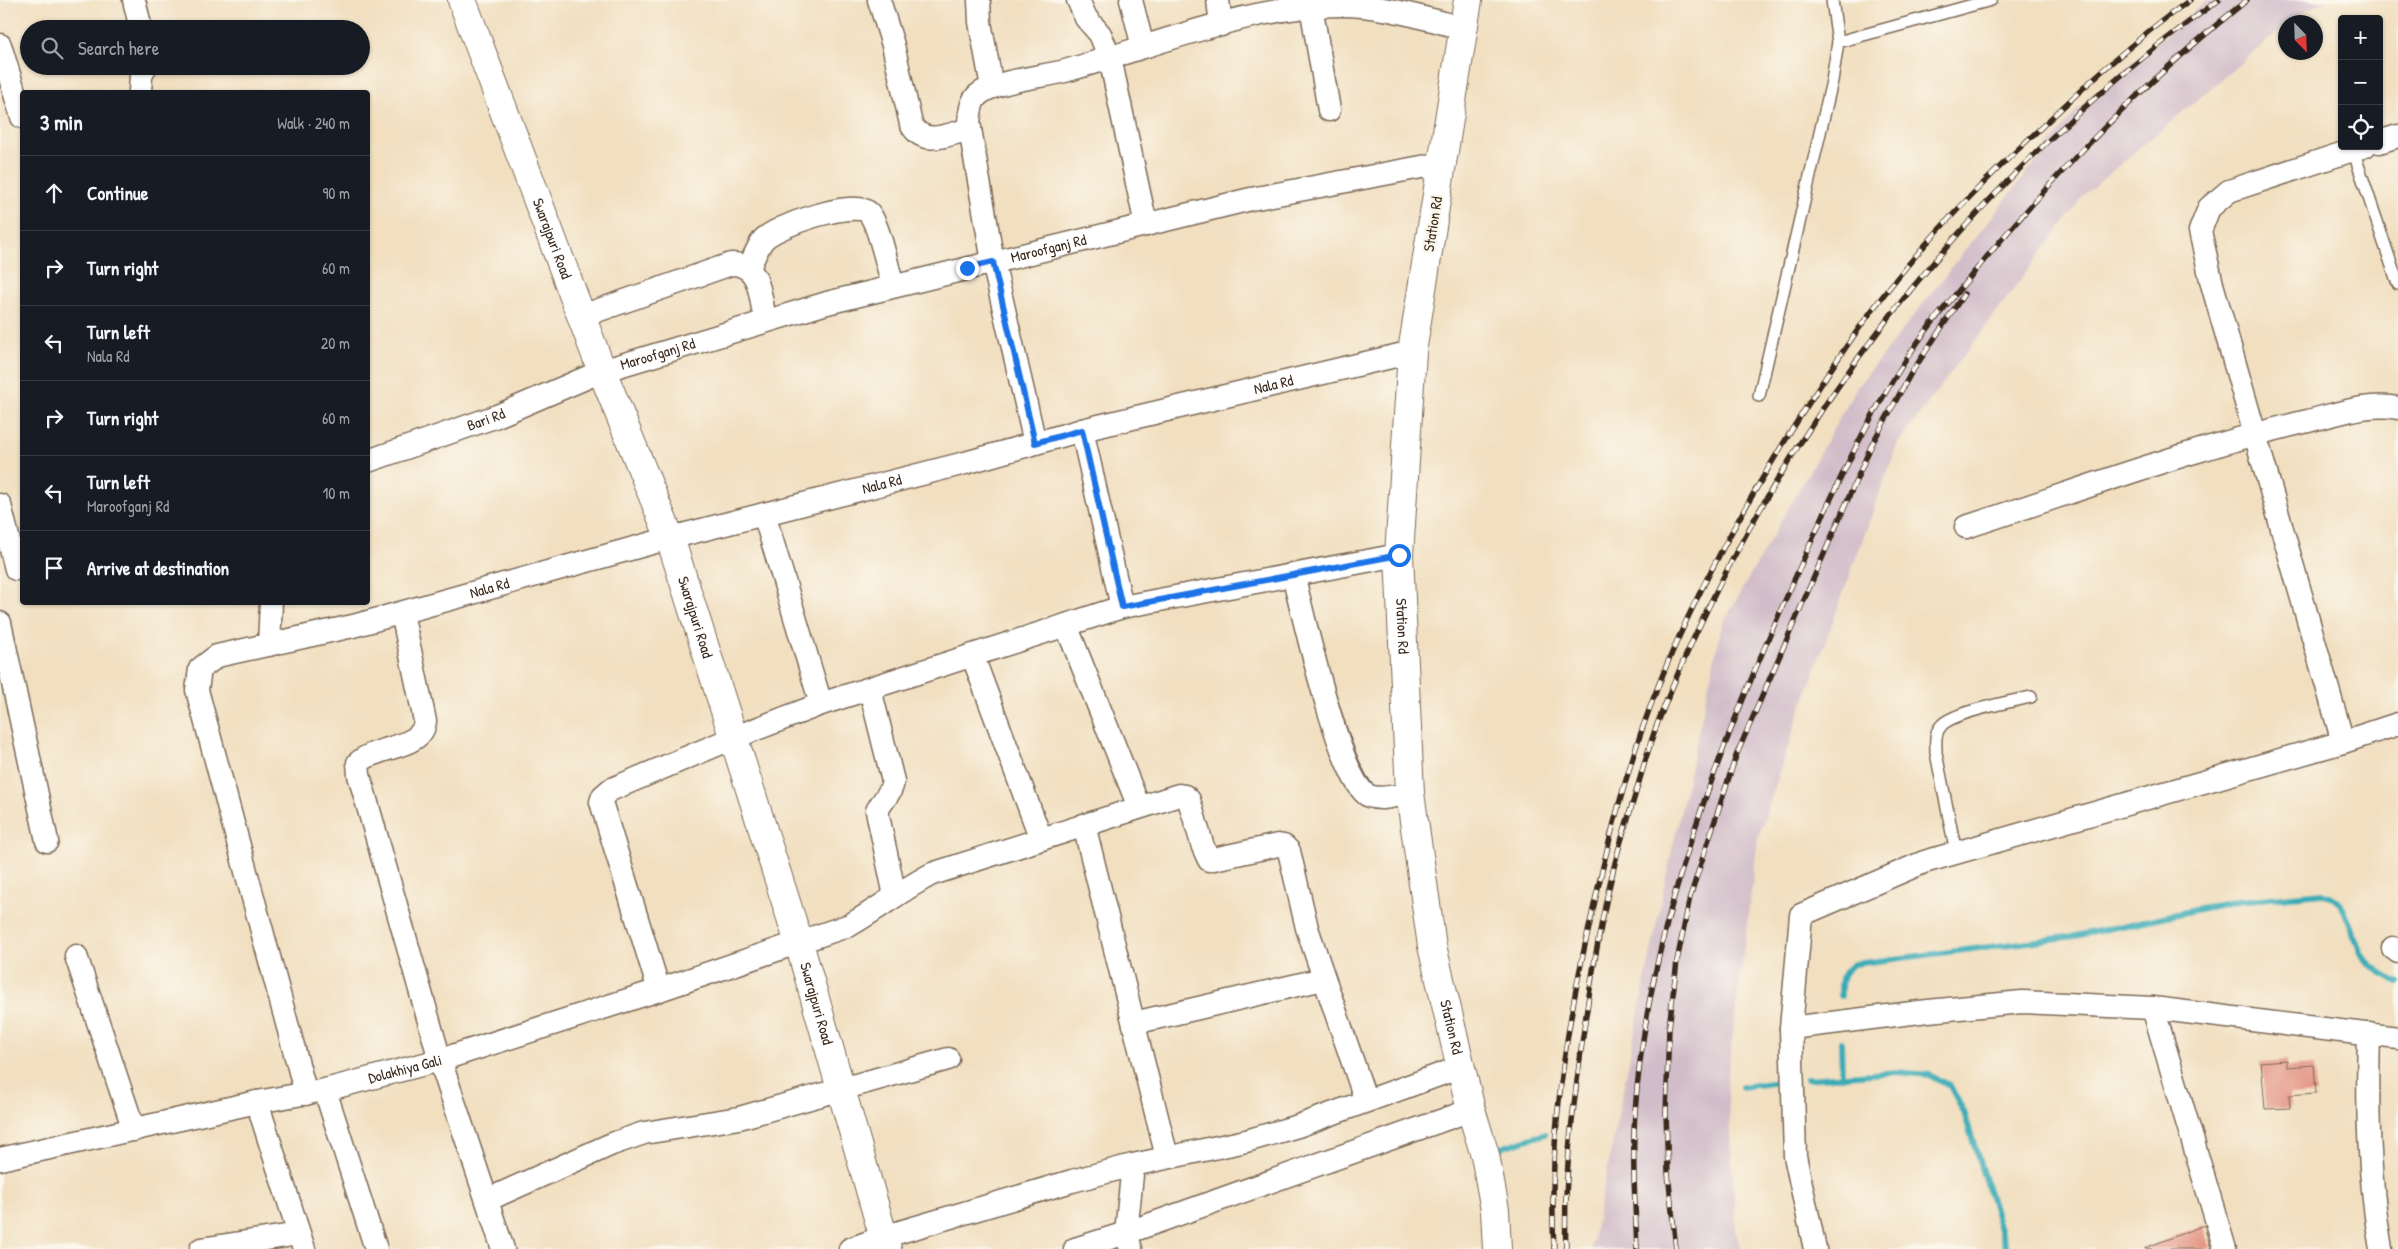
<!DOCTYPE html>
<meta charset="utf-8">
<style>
body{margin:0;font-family:"Patrick Hand",sans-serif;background:#20242c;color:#f1f3f6}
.controls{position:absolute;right:15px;top:15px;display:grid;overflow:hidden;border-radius:5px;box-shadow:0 1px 4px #0004}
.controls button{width:45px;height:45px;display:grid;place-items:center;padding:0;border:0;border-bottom:1px solid #363941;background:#171b24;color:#f1f3f6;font:25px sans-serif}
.compass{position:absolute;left:2278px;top:15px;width:45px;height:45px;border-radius:50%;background:#171b24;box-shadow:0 1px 4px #0004;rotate:157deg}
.stop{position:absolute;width:15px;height:15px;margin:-11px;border:4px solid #1a73e8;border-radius:50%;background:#fff}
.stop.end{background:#1a73e8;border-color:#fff;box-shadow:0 1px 5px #0008}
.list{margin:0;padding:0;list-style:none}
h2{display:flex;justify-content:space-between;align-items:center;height:65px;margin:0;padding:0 20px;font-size:21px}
h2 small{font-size:16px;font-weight:400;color:#9ea1a6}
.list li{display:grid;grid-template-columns:32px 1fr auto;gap:15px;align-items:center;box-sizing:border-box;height:75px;padding:0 20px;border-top:1px solid #363941}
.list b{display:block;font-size:19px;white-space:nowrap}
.list p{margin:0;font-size:16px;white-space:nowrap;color:#9ea1a6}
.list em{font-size:16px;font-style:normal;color:#9ea1a6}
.icon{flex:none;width:28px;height:28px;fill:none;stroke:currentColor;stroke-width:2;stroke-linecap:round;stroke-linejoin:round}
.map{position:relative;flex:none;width:2398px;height:1249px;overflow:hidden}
.search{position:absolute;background:#171b24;box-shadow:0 1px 4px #0004;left:20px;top:20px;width:350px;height:55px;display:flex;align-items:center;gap:12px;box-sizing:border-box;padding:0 18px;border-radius:28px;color:#9ea1a6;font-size:19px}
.panel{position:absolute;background:#171b24;box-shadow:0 1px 4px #0004;left:20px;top:90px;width:350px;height:515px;border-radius:5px}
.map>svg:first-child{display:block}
.industrial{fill:#d1bdc9}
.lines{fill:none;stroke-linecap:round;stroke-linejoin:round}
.stream{stroke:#3bacb7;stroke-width:6}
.building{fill:#e49483}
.lane-casing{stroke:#7b6957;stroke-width:14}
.street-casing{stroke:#7b6957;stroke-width:25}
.secondary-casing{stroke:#7b6957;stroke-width:30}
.highway-casing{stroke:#7b6957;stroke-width:30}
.lane{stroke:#fff;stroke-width:11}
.street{stroke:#fff;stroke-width:22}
.secondary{stroke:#fff;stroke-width:28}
.highway{stroke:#fff;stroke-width:28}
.rail-casing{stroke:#3b2a1e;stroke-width:5.5}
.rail{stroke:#fbf7ec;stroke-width:4;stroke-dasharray:11;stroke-linecap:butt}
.route{stroke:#1a73e8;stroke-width:6}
.labels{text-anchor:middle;stroke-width:4.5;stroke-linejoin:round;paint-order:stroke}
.street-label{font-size:15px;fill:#3b2a1e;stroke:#fbf7ec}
</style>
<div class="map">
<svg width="2398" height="1249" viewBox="0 0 2398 1249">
<rect width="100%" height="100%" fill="#fbf7ec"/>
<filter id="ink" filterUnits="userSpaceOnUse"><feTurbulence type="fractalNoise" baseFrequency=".02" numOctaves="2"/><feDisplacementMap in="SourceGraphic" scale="10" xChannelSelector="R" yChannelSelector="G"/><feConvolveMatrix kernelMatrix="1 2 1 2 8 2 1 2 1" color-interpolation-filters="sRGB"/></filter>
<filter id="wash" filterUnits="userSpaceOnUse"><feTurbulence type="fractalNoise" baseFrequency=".0096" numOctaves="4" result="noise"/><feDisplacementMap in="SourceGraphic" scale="20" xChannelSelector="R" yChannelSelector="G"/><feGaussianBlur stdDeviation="1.12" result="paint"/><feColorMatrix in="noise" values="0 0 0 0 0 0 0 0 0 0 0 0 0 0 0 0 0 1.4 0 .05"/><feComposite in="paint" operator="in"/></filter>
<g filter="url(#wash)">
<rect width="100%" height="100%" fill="#f1dfc0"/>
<path class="industrial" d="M2206,0H2328L2304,11L2290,22H2286L2285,26L2086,193L1898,443L1795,725L1758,839L1727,1079L1736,1232L1741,1249H1591L1666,877L1722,625L1857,387L2075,112Z"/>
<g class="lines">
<path class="stream" d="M1841,996C1841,980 1840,973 1854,964L2075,936L2237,901L2323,893C2353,904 2348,933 2364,957C2371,968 2386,976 2398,982
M1841,1042L1842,1077
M1807,1079L1897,1072L1929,1075L1950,1086L1964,1112L2006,1249
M1742,1087L1779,1082
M1497,1149L1545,1134"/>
</g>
<g id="blocks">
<path class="building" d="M2287,1060V1067L2314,1065L2316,1093L2289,1095L2290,1108L2265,1109L2261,1062Z
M2204,1225L2211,1249H2145V1248Z"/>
</g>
</g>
<g filter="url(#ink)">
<use href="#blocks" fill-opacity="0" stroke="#7b6957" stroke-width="1"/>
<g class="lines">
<g class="lane-casing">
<path id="lane" d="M1838,42L1991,0
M2353,150L2398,284
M1759,396L1832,81L1838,42L1832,0
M1956,853L1936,753C1936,743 1934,734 1941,726C1952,712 2011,702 2031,697"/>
</g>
<g class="street-casing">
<g id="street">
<path d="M134,0L141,29"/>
<path d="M879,0L893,45L911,124C924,148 948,134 970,129"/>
<path d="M979,0L980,22L992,87"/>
<path d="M1078,0L1086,18L1100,34L1110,58L1146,225"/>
<path d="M1131,0L1143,47"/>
<path d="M1218,0L1221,25"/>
<path d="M1311,6L1329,110"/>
<path d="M0,45L22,117"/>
<path d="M140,92L141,76L146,66"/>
<path d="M2379,142L2398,136"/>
<path d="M2365,146L2229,191L2209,208L2200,231L2212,284L2343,742L2398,724"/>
<path d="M749,268C753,259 757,248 763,240C775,226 856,198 869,213C879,225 888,269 893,286"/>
<path d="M582,316L731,264C761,263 760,297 765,320"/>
<path d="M1082,430L1122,607"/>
<path d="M1035,443L993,262L969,123C970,114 970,102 978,95C994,81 1042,77 1065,71C1152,47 1250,5 1341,5C1382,5 1423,18 1463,28"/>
<path id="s1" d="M368,461L497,416L602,371L827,303L1251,199L1443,163"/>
<path d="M0,505L16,569"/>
<path d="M764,514L821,704"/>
<path d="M1966,527C2080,490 2192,448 2308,421C2338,414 2368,402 2398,408"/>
<path d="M1293,574C1302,610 1341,784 1369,796C1382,801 1398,795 1410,793"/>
<path d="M402,613L425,721C423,750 376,745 358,763L359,775L440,1060L503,1249"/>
<path d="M0,623L47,841"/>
<path d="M1066,625L1139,807"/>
<path d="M269,645L271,602"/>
<path d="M973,657L1041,839"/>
<path d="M870,689L893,781C892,793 882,800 877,811L895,896"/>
<path d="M1084,825L1167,1157"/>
<path d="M2393,948L2398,952"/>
<path d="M76,956L134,1130"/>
<path d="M659,990L601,802L603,796L610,790L733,738L821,704L1122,607L1399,555"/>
<path d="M2153,1008L2225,1249"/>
<path d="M1134,1023L1323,979"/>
<path d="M1791,1028L1928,1011L2022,1002L2153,1008L2398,1038"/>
<path d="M2369,1034C2367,1107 2368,1176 2381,1249"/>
<path d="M325,1090L376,1249"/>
<path id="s2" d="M306,1094L197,690L200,669L217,656L353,626L670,538L965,463L1082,430L1412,352"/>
<path d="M257,1102L304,1249"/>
<path id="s3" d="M0,1159L257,1102L325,1090L440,1060L659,990L850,925C878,909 903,889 932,874L1179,795L1185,796L1189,800L1203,847L1209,860L1278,845L1284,846L1289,851L1307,928L1366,1101"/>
<path d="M1133,1165L1126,1233L1471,1110"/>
<path d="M487,1200L612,1144L644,1133L739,1118L948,1059"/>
<path d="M201,1249L299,1234"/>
<path d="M850,1249L883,1237L1072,1181L1133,1165L1246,1141L1298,1126L1461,1067"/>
<path d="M1075,1249L1126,1233L1131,1249"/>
<path d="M1815,1249L1795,1156L1791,1028L1801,915L1924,862L2343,742"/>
</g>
</g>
<g class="secondary-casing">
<g id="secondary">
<path id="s4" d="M1468,0L1412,352L1399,555L1410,793L1432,946L1471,1110L1485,1155L1495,1210L1497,1249"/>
</g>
</g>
<g class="highway-casing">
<g id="highway">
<path id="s5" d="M462,0L602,371L670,538L799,943L887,1249"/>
</g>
</g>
<use href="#lane" class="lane"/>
<use href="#street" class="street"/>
<use href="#secondary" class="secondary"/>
<use href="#highway" class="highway"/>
<g class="rail-casing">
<path id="rail" d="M1554,1249C1548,1142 1566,1027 1590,923C1608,842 1628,761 1659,684C1690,605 1731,530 1775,457C1807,405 1840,353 1876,305C1930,233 1996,169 2062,108C2102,70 2145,32 2190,0
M1566,1249C1563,1176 1574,1102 1584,1029C1592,973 1601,918 1615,863C1621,839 1629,816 1636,792C1643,769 1649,745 1658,722C1771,435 1967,179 2219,0
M1637,1249C1635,1203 1632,1157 1635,1112C1648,929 1717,753 1791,587C1826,509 1861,427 1909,355C1931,321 1959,291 1985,259C2064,164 2150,77 2247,0
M1676,1249L1668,1173L1666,1113L1669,1028L1677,961L1690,897L1736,756L1872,444L1910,375L1964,294"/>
</g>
<use href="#rail" class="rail"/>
</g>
</g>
<g class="lines" filter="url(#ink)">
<path class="route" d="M967,268L993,262L1035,443L1082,430L1122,607L1399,555"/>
</g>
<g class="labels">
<g class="street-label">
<text transform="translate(1433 224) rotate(-81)" y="5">Station Rd</text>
<text dy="5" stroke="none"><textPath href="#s5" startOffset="255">Swarajpuri Road</textPath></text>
<text dy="5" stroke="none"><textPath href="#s1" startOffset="714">Maroofganj Rd</textPath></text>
<text dy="5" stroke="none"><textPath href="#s1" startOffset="309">Maroofganj Rd</textPath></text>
<text dy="5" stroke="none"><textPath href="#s2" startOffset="1552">Nala Rd</textPath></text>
<text dy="5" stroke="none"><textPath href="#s1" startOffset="125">Bari Rd</textPath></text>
<text dy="5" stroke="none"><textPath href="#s2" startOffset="1148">Nala Rd</textPath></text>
<text dy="5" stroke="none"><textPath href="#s2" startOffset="742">Nala Rd</textPath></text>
<text dy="5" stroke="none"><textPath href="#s5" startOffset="660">Swarajpuri Road</textPath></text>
<text dy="5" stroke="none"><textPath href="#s4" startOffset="631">Station Rd</textPath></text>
<text dy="5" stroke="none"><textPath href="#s5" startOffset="1065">Swarajpuri Road</textPath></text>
<text dy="5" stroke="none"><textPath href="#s4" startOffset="1036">Station Rd</textPath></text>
<text dy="5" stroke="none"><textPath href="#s3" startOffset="415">Dolakhiya Gali</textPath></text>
</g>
</g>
</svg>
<div class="controls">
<button>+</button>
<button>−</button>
<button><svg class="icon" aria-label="locate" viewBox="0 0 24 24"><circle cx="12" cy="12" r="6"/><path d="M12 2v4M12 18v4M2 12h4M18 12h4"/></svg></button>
</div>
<svg class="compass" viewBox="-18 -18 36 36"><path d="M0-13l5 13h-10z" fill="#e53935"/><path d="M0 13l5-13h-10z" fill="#9ea1a6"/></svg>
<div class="stop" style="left:1399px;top:555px"></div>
<div class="stop end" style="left:967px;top:268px"></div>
<div class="search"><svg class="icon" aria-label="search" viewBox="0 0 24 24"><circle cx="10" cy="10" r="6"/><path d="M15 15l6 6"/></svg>Search here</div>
<section class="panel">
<h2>3 min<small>Walk · 240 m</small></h2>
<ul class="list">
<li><svg class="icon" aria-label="ahead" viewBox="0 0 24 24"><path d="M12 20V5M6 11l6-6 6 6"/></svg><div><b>Continue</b></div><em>90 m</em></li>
<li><svg class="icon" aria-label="right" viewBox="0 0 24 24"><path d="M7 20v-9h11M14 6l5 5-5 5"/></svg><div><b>Turn right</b></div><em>60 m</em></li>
<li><svg class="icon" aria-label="left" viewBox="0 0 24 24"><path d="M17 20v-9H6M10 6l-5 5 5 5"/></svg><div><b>Turn left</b><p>Nala Rd</p></div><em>20 m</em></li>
<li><svg class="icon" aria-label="right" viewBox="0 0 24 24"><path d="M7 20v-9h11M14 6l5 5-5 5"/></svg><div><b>Turn right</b></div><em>60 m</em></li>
<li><svg class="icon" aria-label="left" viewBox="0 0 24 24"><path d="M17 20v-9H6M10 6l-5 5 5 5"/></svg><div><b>Turn left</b><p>Maroofganj Rd</p></div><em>10 m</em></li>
<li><svg class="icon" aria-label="arrive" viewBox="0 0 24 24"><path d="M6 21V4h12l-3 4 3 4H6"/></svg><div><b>Arrive at destination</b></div></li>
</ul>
</section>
</div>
